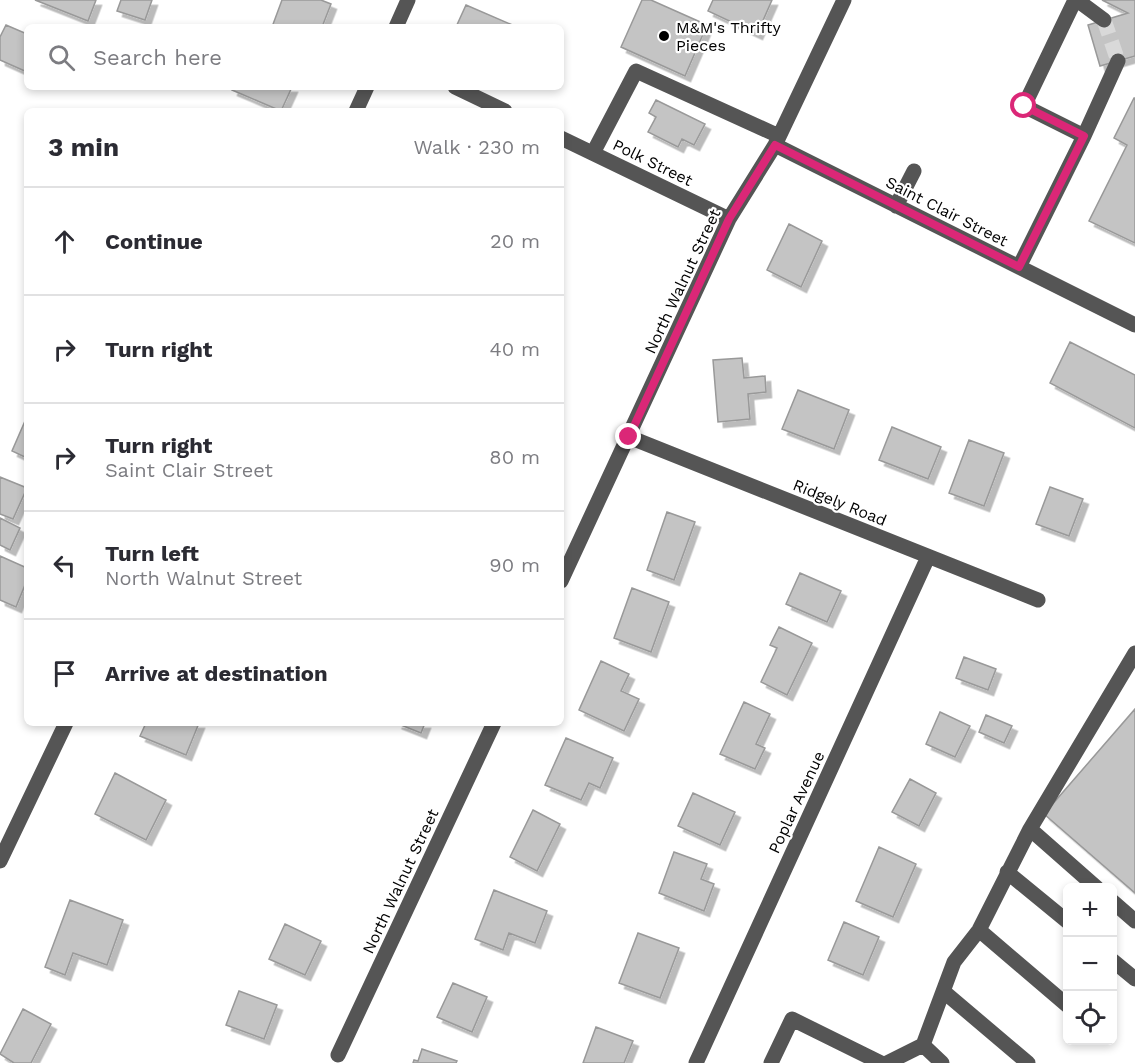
<!DOCTYPE html>
<meta charset="utf-8">
<style>
body{margin:0;font-family:"Work Sans",sans-serif;background:#f2f2f3;color:#2b2b33}
.controls{position:absolute;right:18px;bottom:18px;display:grid;overflow:hidden;border-radius:9px;box-shadow:0 3px 9px #0003}
.controls button{width:54px;height:54px;display:grid;place-items:center;padding:0;border:0;border-bottom:2px solid #e1e1e2;background:#fff;color:#2b2b33;font:30px sans-serif}
.stop{position:absolute;width:18px;height:18px;margin:-14px;border:4px solid #db2777;border-radius:50%;background:#fff}
.stop.end{background:#db2777;border-color:#fff;box-shadow:0 2px 6px #0008}
.list{margin:0;padding:0;list-style:none}
h2{display:flex;justify-content:space-between;align-items:center;height:78px;margin:0;padding:0 24px;font-size:26px}
h2 small{font-size:20px;font-weight:400;color:#7c7c81}
.list li{display:grid;grid-template-columns:39px 1fr auto;gap:18px;align-items:center;box-sizing:border-box;height:108px;padding:0 24px;border-top:2px solid #e1e1e2}
.list b{display:block;font-size:22px;white-space:nowrap}
.list p{margin:0;font-size:20px;white-space:nowrap;color:#7c7c81}
.list em{font-size:20px;font-style:normal;color:#7c7c81}
.icon{flex:none;width:33px;height:33px;fill:none;stroke:currentColor;stroke-width:2;stroke-linecap:round;stroke-linejoin:round}
.map{position:relative;flex:none;width:1135px;height:1063px;overflow:hidden}
.search{position:absolute;background:#fff;box-shadow:0 3px 9px #0003;left:24px;top:24px;width:540px;height:66px;display:flex;align-items:center;gap:15px;box-sizing:border-box;padding:0 21px;border-radius:9px;color:#7c7c81;font-size:22px}
.panel{position:absolute;background:#fff;box-shadow:0 3px 9px #0003;left:24px;top:108px;width:540px;height:618px;border-radius:9px}
.map>svg:first-child{display:block}
.building{fill:#c4c4c4;stroke:#999;stroke-width:1.5;filter:url(#shadow)}
.lines{fill:none;stroke-linecap:round;stroke-linejoin:round}
.minor-tunnel{stroke:#d9d9d9;stroke-width:15;stroke-dasharray:15 8;stroke-linecap:butt}
.minor{stroke:#555;stroke-width:15}
.route{stroke:#db2777;stroke-width:8}
.poi-dot{fill:#000;stroke:#fff;stroke-width:2}
.labels{text-anchor:middle;stroke-width:4.5;stroke-linejoin:round;paint-order:stroke}
.poi-label{font-size:16px;fill:#000;stroke:#fff;text-anchor:start}
.street-label{font-size:16px;fill:#000;stroke:#fff}
</style>
<div class="map">
<svg width="1135" height="1063" viewBox="0 0 1135 1063">
<defs>
<filter id="shadow"><feDropShadow dx="5.5" dy="5.5" stdDeviation="0" flood-color="#0004"/></filter>
</defs>
<rect width="100%" height="100%" fill="#fff"/>
<path class="building" d="M35,0H96L88,21Z
M121,0H152L145,20L117,11Z
M282,0H321L331,4L322,27H272Z
M642,0H651L707,25L685,76L621,47Z
M713,0H772L757,34L708,11Z
M1102,0H1135V56L1100,66L1088,25L1128,13Z
M466,5L517,27H456Z
M6,25L27,34V72L0,60V37Z
M233,87H292L281,111L232,90Z
M1134,98H1135V243L1089,221L1127,145L1114,138Z
M656,100L705,124L694,145L682,139L678,147L648,132L656,117L649,113Z
M789,224L822,241L801,287L767,270Z
M1070,342L1135,375V428L1050,383Z
M742,358L744,378L765,376L766,392L748,394L750,419L718,422L713,360Z
M798,390L849,410L834,449L782,429Z
M25,421L27,422V458L12,451Z
M892,427L941,447L928,479L879,460Z
M969,440L1004,453L984,506L949,493Z
M0,477L27,488L13,519L0,514Z
M1050,487L1083,499L1069,536L1036,524Z
M667,512L695,522L674,580L647,570Z
M0,518L20,528L10,550L0,545Z
M0,556L27,568V580L16,607L0,600Z
M800,573L841,591L827,622L786,604Z
M632,588L669,602L651,652L614,638Z
M779,627L812,643L787,695L761,682L777,648L770,645Z
M964,657L996,669L988,690L956,678Z
M601,661L629,674L621,691L639,699L624,731L579,710Z
M744,702L770,714L756,744L765,748L755,769L720,754Z
M1135,709V893L1044,814Z
M940,712L970,726L955,757L926,744Z
M986,715L1012,726L1004,743L979,732Z
M146,723H199L186,755L140,736Z
M396,723H425L421,733Z
M566,738L613,758L600,788L589,783L581,800L545,785Z
M115,773L166,800L146,840L95,814Z
M910,779L936,793L919,826L892,812Z
M693,793L735,812L720,845L678,826Z
M533,810L560,824L537,871L510,857Z
M879,847L916,864L893,917L856,901Z
M674,852L707,864L701,879L714,884L704,911L659,893Z
M494,890L547,911L535,943L509,933L503,950L475,939Z
M70,900L123,920L107,965L73,953L65,975L45,967Z
M844,922L879,937L863,975L828,960Z
M285,924L321,941L305,975L269,959Z
M638,933L679,948L660,998L619,983Z
M453,983L487,997L472,1032L437,1017Z
M239,991L277,1005L264,1039L226,1025Z
M23,1009L51,1024L31,1063H14L0,1054Z
M596,1027L633,1041L624,1063H583Z
M422,1049L457,1061L456,1063H413L414,1060L418,1061Z"/>
<g class="lines">
<path class="minor-tunnel" d="M1104,20L1118,61"/>
<path class="minor" d="M1075,0L1024,106L1084,136
M1077,0L1104,20
M396,27L408,0
M455,87L505,111
M356,111L367,87
M561,138L729,219
M775,145L1135,325
M593,153L636,71L779,136
M896,206L914,171
M1019,267L1084,136L1118,61
M629,437L1038,600
M561,581L729,219L775,145L844,0
M1030,829L1097,888
M0,861L66,723
M1007,872L1068,922
M1112,901L1135,921
M979,930L1068,1006
M1112,960L1135,979
M943,991L1028,1063
M923,1045L942,1063
M338,1055L494,723
M696,1063L928,557
M771,1063L792,1019L881,1063
M887,1063L923,1045L954,962L979,930L1030,829L1135,653"/>
</g>
<g class="lines">
<path class="route" d="M629,437L729,219L775,145L1019,267L1084,136L1024,106"/>
</g>
<circle class="poi-dot" cx="664" cy="36" r="6"/>
<g class="labels">
<g class="poi-label">
<text x="676" y="33">M&amp;M's Thrifty<tspan x="676" dy="18">Pieces</tspan></text>
</g>
<g class="street-label">
<text transform="translate(653 162) rotate(26)" y="6">Polk Street</text>
<text transform="translate(947 211) rotate(27)" y="6">Saint Clair Street</text>
<text transform="translate(682 281) rotate(-65)" y="6">North Walnut Street</text>
<text transform="translate(840 502) rotate(22)" y="6">Ridgely Road</text>
<text transform="translate(796 802) rotate(-65)" y="6">Poplar Avenue</text>
<text transform="translate(400 881) rotate(-65)" y="6">North Walnut Street</text>
</g>
</g>
</svg>
<div class="controls">
<button>+</button>
<button>−</button>
<button><svg class="icon" aria-label="locate" viewBox="0 0 24 24"><circle cx="12" cy="12" r="6"/><path d="M12 2v4M12 18v4M2 12h4M18 12h4"/></svg></button>
</div>
<div class="stop" style="left:1024px;top:106px"></div>
<div class="stop end" style="left:629px;top:437px"></div>
<div class="search"><svg class="icon" aria-label="search" viewBox="0 0 24 24"><circle cx="10" cy="10" r="6"/><path d="M15 15l6 6"/></svg>Search here</div>
<section class="panel">
<h2>3 min<small>Walk · 230 m</small></h2>
<ul class="list">
<li><svg class="icon" aria-label="ahead" viewBox="0 0 24 24"><path d="M12 20V5M6 11l6-6 6 6"/></svg><div><b>Continue</b></div><em>20 m</em></li>
<li><svg class="icon" aria-label="right" viewBox="0 0 24 24"><path d="M7 20v-9h11M14 6l5 5-5 5"/></svg><div><b>Turn right</b></div><em>40 m</em></li>
<li><svg class="icon" aria-label="right" viewBox="0 0 24 24"><path d="M7 20v-9h11M14 6l5 5-5 5"/></svg><div><b>Turn right</b><p>Saint Clair Street</p></div><em>80 m</em></li>
<li><svg class="icon" aria-label="left" viewBox="0 0 24 24"><path d="M17 20v-9H6M10 6l-5 5 5 5"/></svg><div><b>Turn left</b><p>North Walnut Street</p></div><em>90 m</em></li>
<li><svg class="icon" aria-label="arrive" viewBox="0 0 24 24"><path d="M6 21V4h12l-3 4 3 4H6"/></svg><div><b>Arrive at destination</b></div></li>
</ul>
</section>
</div>
